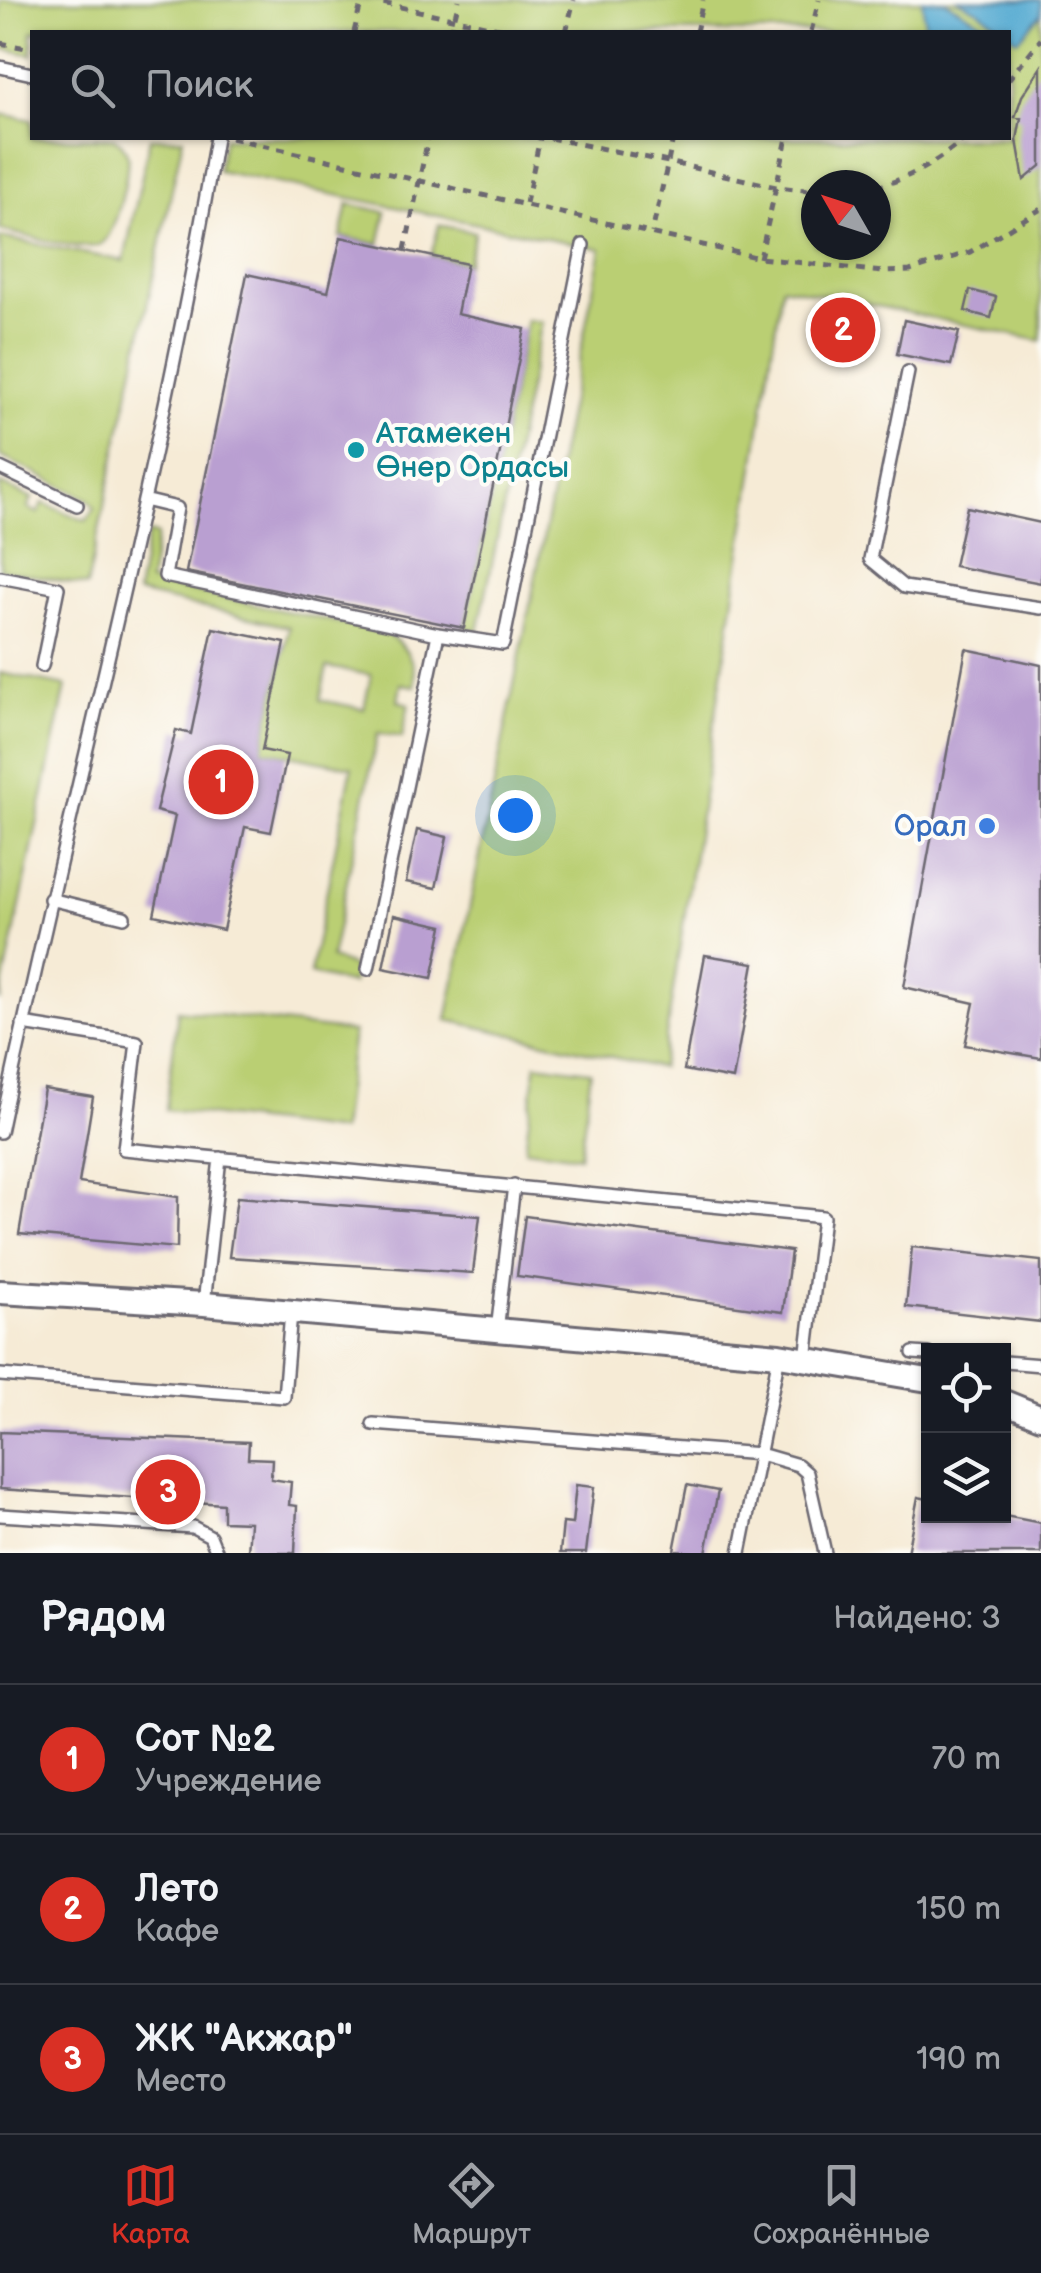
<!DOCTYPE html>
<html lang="ru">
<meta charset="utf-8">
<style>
body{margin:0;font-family:"Balsamiq Sans",sans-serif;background:#242831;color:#f1f3f6}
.controls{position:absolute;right:30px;bottom:30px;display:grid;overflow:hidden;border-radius:0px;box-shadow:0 2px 8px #0004}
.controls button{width:90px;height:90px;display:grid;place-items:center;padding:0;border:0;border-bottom:2px solid #363941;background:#171b24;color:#f1f3f6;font:50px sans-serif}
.compass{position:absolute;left:801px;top:170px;width:90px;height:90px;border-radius:50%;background:#171b24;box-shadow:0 2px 8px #0004;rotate:309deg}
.you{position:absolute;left:515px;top:815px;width:35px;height:35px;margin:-25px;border:8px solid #fff;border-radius:50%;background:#1a73e8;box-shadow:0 0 0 15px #1a73e833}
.badge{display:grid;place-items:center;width:65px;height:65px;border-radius:50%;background:#d93025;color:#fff;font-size:32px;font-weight:700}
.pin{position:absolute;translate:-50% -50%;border:5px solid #fff;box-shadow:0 2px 10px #0006}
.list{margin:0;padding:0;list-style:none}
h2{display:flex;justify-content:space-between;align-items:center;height:130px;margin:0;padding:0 40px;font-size:42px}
h2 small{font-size:32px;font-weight:400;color:#9ea1a6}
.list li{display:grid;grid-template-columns:65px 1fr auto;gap:30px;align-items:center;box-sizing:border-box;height:150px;padding:0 40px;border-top:2px solid #363941}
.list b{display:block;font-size:38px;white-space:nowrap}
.list p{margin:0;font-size:32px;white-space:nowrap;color:#9ea1a6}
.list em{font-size:32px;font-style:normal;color:#9ea1a6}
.icon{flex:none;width:55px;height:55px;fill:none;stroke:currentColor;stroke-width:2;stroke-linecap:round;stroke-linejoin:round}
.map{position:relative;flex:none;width:1041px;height:1553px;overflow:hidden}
.search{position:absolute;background:#171b24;box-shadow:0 2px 8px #0004;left:30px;right:30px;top:30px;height:110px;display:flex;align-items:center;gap:25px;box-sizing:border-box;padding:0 35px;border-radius:0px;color:#9ea1a6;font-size:38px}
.sheet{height:580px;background:#171b24}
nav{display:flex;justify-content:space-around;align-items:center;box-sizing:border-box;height:140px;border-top:2px solid #363941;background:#171b24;font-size:28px;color:#9ea1a6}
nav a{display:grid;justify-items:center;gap:5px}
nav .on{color:#d93025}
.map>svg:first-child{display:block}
.green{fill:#bacf73;stroke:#6e7857;stroke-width:2.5;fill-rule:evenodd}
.water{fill:#56abd2;stroke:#3c6686;stroke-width:2.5}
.building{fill:#b99fd1}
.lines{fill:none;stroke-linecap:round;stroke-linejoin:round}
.service-casing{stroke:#6c6871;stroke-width:16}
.minor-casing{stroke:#6c6871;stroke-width:28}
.path{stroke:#6c6871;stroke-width:5;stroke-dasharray:8 8;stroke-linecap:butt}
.service{stroke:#fff;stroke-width:11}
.minor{stroke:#fff;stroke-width:22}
.culture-dot{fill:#0f9aa8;stroke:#fdfcf7;stroke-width:4}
.shop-dot{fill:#3f7fe0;stroke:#fdfcf7;stroke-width:4}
.labels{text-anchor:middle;stroke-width:8;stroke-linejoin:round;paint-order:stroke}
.culture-label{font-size:30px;fill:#0d838f;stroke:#fdfcf7;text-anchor:start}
.shop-label{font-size:30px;fill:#366cbe;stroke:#fdfcf7;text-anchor:end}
</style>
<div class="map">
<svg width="1041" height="1553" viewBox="0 0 1041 1553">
<rect width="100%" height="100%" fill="#fdfcf7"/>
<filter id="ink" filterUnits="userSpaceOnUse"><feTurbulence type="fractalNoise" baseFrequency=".01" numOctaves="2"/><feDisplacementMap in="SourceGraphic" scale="20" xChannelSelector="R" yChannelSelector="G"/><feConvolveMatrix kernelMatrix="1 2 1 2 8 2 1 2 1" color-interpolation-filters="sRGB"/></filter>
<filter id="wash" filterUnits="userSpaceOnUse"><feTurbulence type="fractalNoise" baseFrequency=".0048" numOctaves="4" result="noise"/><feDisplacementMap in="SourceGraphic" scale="40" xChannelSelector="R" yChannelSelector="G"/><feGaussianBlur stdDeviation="2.25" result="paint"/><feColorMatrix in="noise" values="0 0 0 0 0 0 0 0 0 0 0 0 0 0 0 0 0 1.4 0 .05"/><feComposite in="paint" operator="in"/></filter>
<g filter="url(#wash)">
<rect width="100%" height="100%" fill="#f6ebd6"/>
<path class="green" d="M0,0H1041V341L782,286L661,1068L447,1020L601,249L218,171L224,138H1008V32H32V55L0,48ZM816,185H876V245H816Z
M0,114L32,120V138H114C121,142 125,146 127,155C130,172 116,235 101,244C83,254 22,234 0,230Z
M150,138H183L87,586L0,569V484L32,498L28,508L38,513L43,503L86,521L95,508L88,499L0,456V237L124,261Z
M348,204L386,212L379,244L341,237Z
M439,225L475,232L467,264L431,256Z
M527,320L542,322L478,631L464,628Z
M148,533L157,535L149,582L379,631C403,640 417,660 415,686L401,684L398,701L409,704L402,737L378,733L331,958L354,967L352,984L310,974L352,767L262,750L289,627L137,593ZM327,667L371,675L364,709L320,700Z
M0,673L66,686L0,1001Z
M178,1010L353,1032L341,1131L166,1110Z
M536,1064L591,1071L580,1156L525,1149Z"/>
<path class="water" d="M922,0L945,1L999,32H926Z
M957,0H1041V14L1018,40L978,10Z"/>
<g id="blocks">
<path class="building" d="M1041,67V166L1024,180L1017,140L1021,118L1015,117L1022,96Z
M341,237L467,264L457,314L525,329L464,628L186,572L247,274L328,292Z
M970,290L996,297L991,318L965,311Z
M904,320L959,332L951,365L897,354Z
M967,507L1041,523V583L954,566Z
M213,628L285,643L262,750L287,755L271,832L245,827L223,930L154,915L175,816L156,811L176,730L191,734Z
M966,649L1041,665V1058L965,1045L974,1003L904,987Z
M417,830L447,837L436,888L406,882Z
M394,915L443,926L432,978L383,968Z
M705,955L754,963L733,1079L684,1070Z
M44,1089L93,1097L79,1183L178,1197L177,1248L19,1234Z
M237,1197L480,1216L473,1273L229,1257Z
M525,1216L791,1251L783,1312L517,1276Z
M912,1247L1041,1261V1322L906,1307Z
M0,1432L249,1442L248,1458L272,1459L271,1479L291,1482L289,1505L297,1506L295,1553H248L250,1522L223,1521V1504L0,1489Z
M576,1485L594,1487L586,1553H560L563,1523L572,1524Z
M687,1485L718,1491L706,1553L674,1551Z
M918,1497L928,1499V1516H1005L1041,1523V1553H907Z"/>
</g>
</g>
<g filter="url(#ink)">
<use href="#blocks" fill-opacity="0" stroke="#6c6871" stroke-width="2.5"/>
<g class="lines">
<g class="service-casing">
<path id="service" d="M0,67L32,74
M908,372L870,559L904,587L1041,608
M0,468L77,505
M144,500L177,508L165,576L438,634L503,644L583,245
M0,577L58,588L42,666
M50,899L124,917
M368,969L438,634
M23,1024L137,1042L124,1149L823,1217L806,1359
M0,1132C70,800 160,472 216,138
M204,1304L220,1158
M497,1331L514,1185
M913,1353L928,1354
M1004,1362L1041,1365
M0,1375L284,1397L291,1312
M373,1424L760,1454L798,1465L807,1473L825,1553
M0,1515L193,1527L210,1536L217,1553
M740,1553L779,1355"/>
</g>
<g class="minor-casing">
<path id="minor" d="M0,1292L204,1304L779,1355L928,1380
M1004,1402L1041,1417"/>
</g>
<path class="path" d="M368,0L517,32
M354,32L362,0
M451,32L459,0
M566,32L574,0
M696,32L703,0
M811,32L819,0
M0,43L32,49
M1008,80L1041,39
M231,138L760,258L882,272L910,271L970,252L1041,209
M550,138L668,162L652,233
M673,138L668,162L776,187L816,191
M876,187C910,178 938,162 965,138
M526,203L540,138
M405,250L428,138
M760,258L787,138"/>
<use href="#service" class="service"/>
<use href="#minor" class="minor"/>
</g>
</g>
<circle class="culture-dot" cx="356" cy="450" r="10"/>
<circle class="shop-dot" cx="987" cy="826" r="10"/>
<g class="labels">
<g class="culture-label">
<text x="376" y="443">Атамекен<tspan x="376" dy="34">Өнер Ордасы</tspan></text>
</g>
<g class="shop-label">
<text x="967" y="836">Орал</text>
</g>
</g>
</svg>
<div class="controls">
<button><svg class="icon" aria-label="locate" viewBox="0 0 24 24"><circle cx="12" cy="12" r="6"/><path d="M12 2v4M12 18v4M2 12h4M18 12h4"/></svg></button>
<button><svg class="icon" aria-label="layers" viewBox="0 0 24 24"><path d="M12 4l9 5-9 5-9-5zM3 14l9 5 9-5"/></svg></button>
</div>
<svg class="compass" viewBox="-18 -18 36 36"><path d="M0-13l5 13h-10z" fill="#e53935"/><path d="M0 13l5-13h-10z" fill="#9ea1a6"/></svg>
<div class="you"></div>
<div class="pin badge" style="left:221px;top:782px">1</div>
<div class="pin badge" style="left:843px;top:330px">2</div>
<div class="pin badge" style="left:168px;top:1492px">3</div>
<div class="search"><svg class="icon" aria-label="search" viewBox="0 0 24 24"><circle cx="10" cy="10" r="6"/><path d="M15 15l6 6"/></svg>Поиск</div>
</div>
<section class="sheet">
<h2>Рядом<small>Найдено: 3</small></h2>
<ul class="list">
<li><span class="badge">1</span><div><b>Сот №2</b><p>Учреждение</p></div><em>70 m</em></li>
<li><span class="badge">2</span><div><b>Лето</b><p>Кафе</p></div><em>150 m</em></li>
<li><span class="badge">3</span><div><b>ЖК &quot;Акжар&quot;</b><p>Место</p></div><em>190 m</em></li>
</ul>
</section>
<nav>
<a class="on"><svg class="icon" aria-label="map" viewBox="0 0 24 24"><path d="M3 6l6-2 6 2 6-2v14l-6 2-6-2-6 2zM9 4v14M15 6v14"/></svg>Карта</a>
<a><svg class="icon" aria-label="directions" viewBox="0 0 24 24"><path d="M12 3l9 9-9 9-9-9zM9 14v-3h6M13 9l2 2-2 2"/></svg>Маршрут</a>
<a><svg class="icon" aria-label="saved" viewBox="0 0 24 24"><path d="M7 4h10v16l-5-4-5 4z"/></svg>Сохранённые</a>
</nav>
